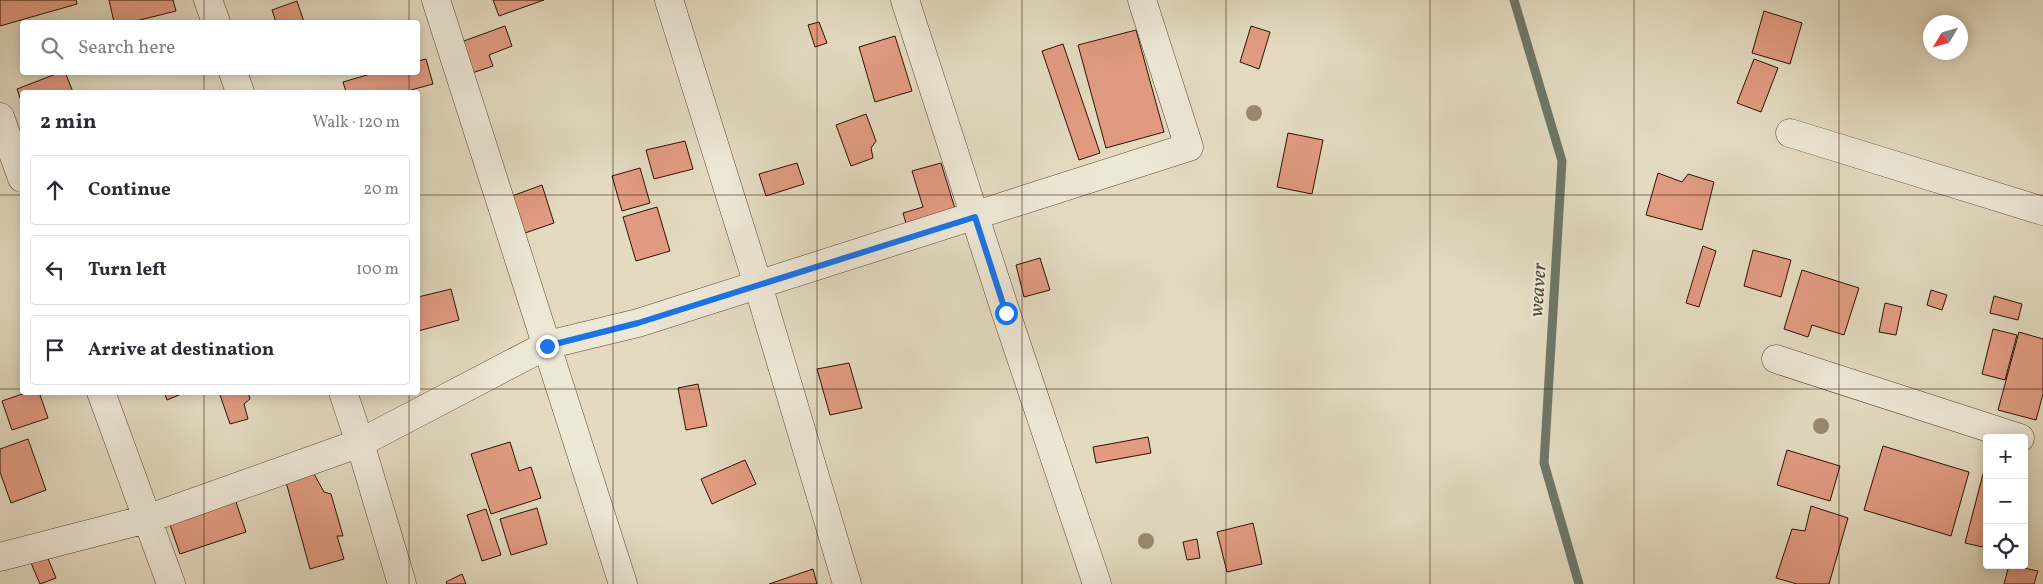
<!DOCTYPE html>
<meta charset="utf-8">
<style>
body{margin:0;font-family:Vollkorn,serif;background:#f2f2f3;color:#2b2b33}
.controls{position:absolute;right:15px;bottom:15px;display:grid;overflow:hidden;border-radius:5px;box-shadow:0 2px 12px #0003}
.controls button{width:45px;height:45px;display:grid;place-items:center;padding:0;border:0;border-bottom:1px solid #e1e1e2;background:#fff;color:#2b2b33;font:25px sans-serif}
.compass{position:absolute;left:1923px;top:15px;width:45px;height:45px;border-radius:50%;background:#fff;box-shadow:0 2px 12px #0003;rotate:232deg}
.stop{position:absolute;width:15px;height:15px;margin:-11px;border:4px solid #1a73e8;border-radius:50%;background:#fff}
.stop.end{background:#1a73e8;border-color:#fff;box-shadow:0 1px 5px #0008}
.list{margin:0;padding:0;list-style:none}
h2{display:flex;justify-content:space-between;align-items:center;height:65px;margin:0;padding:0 20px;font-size:21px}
h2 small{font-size:16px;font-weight:400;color:#7c7c81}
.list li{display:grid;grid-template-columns:32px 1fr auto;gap:15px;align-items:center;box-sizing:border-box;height:70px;margin:0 10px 10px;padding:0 10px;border:1px solid #e1e1e2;border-radius:5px}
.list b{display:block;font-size:19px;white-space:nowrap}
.list em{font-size:16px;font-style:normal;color:#7c7c81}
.icon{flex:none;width:28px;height:28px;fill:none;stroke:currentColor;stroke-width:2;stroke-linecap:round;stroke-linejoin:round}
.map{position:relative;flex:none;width:2043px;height:584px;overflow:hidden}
.search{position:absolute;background:#fff;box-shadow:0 2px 12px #0003;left:20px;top:20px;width:400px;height:55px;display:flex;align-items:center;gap:12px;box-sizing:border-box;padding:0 18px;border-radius:5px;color:#7c7c81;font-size:19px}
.panel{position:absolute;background:#fff;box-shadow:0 2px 12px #0003;left:20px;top:90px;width:400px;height:305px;border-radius:5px}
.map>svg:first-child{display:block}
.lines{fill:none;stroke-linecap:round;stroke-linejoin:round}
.stream{stroke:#6d7768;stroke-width:9}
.building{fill:#e19b81;stroke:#2f1201}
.street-casing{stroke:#5c4431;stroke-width:29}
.street{stroke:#ede7d6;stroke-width:28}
.tree{fill:#97886e}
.route{stroke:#1a73e8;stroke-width:6}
.grid{fill:none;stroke:#2f1201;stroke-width:1;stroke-opacity:0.55}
.labels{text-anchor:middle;stroke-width:4;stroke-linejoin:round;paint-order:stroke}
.water-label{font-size:20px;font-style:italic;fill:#534d3d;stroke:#ede7d6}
</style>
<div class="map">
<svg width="2043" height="584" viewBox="0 0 2043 584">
<rect width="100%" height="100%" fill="#e3dac0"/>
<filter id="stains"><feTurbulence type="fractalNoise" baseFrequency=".004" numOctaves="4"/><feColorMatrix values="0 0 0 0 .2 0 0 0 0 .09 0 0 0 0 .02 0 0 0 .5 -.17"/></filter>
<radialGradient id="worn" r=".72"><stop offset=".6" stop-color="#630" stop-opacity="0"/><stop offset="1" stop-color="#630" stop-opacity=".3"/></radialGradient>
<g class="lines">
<path class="stream" d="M1514,0L1562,161L1544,463L1579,584"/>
</g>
<path class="building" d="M0,0H76L77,4L0,26Z
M109,0H173L176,11L132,22H114Z
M493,0H544L499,16Z
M297,1L304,22H276L272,10Z
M1764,11L1802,23L1790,64L1752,53Z
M819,22L827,43L815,47L808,25Z
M505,26L512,46L489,55L493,66L472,73L461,42Z
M1251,26L1270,32L1259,69L1240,62Z
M1136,30L1164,132L1106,148L1078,45Z
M895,36L912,91L875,102L859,47Z
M1063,44L1100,153L1079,160L1042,51Z
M426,59L433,84L411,90L412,92H346L343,82L377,72H418V61Z
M1754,59L1778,68L1761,112L1737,103Z
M61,72H65L73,92H22V104L17,89Z
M866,114L876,141L871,148L873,158L851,166L836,125Z
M1288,133L1323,140L1312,194L1277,187Z
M685,141L693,169L654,179L646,150Z
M797,163L804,184L766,196L759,174Z
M941,163L956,212L907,227L903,213L923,207L912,171Z
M640,168L650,203L622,211L612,176Z
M1658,173L1682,182L1688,174L1714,182L1702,230L1646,215Z
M542,185L554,223L525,233L512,196Z
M657,207L670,251L636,261L623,217Z
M1703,246L1716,251L1699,307L1686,303Z
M1753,250L1791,260L1781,297L1744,286Z
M1040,258L1050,290L1024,297L1016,265Z
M1802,270L1859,288L1844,335L1812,325L1808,337L1784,329Z
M451,289L459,320L418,331V297Z
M1931,290L1947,295L1942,310L1927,305Z
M1994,296L2022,304L2018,320L1990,313Z
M1885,303L1902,307L1896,335L1879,332Z
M1993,329L2017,335L2005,380L1982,374Z
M2019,332L2043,339V394L2036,420L1998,410Z
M849,363L862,408L830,415L817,369Z
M698,384L707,426L686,430L678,388Z
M28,392H39L48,418L12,430L2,401Z
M164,392H186L167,400Z
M219,392H248L250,399L244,404L248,419L230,424Z
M1148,437L1151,453L1096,463L1093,447Z
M28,439L46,490L11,503L0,472V449Z
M510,442L519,471L531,467L541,498L491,514L471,454Z
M1883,446L1969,472L1951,536L1864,510Z
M1787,450L1840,466L1830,501L1777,485Z
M1987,459V548L1965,543Z
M745,460L756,484L712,504L701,479Z
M314,474L324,492L331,494L343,536H337L344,559L310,569L286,482Z
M234,496L246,532L180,554L168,519Z
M1811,506L1848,518L1829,584H1797L1776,578L1792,529L1805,531Z
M537,508L547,544L511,555L500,519Z
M486,509L501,555L482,561L467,515Z
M1253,523L1262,564L1227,572L1217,532Z
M1197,539L1200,558L1187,560L1183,542Z
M47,556L56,578L40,584L31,563Z
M2009,565L2038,571L2034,584H2004Z
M813,569L817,584H769Z
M462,574L466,584H447L446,582Z"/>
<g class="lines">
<g class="street-casing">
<path id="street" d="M208,0L216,22
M436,0L623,584
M669,0L758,285L847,584
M905,0L1006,313L1097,584
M233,72L240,92
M0,117L22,178
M1790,133L2043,211
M1776,359L2020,438
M101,392L171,584
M343,392L360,443L402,584
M0,557L147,519L360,443L547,345L638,323L1189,147L1142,0"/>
</g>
<use href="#street" class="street"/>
</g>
<g class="tree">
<circle cx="1254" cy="113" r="8"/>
<circle cx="1821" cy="426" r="8"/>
<circle cx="1146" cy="541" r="8"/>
</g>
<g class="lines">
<path class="route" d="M547,346L638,323L975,217L1006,313"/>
</g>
<path class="grid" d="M204,0V22M409,0V22M613,0V584M817,0V584M1022,0V584M1226,0V584M1430,0V584M1634,0V584M1839,0V584M204,72V92M409,72V92M0,195H22M418,195H2043M0,389H22M418,389H2043M204,392V584M409,392V584"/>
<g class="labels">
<g class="water-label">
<text transform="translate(1537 290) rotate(-86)" y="7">weaver</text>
</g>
</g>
<rect width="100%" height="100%" filter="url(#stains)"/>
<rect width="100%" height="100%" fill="url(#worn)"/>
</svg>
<div class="controls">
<button>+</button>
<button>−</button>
<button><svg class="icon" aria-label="locate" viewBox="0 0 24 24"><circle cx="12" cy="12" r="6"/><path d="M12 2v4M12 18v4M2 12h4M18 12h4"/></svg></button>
</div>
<svg class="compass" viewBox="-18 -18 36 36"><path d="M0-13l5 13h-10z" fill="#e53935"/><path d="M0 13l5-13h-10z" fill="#7c7c81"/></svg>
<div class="stop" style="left:1006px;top:313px"></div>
<div class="stop end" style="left:547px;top:346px"></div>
<div class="search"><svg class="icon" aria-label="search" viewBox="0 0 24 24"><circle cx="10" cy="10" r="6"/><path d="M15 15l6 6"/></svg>Search here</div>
<section class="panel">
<h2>2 min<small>Walk · 120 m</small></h2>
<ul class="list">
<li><svg class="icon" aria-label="ahead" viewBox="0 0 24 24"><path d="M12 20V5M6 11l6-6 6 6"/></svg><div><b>Continue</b></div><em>20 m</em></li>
<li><svg class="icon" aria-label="left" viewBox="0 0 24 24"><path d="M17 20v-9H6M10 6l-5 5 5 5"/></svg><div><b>Turn left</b></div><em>100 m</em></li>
<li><svg class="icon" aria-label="arrive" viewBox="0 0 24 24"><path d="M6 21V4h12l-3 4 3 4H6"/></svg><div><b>Arrive at destination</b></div></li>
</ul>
</section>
</div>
